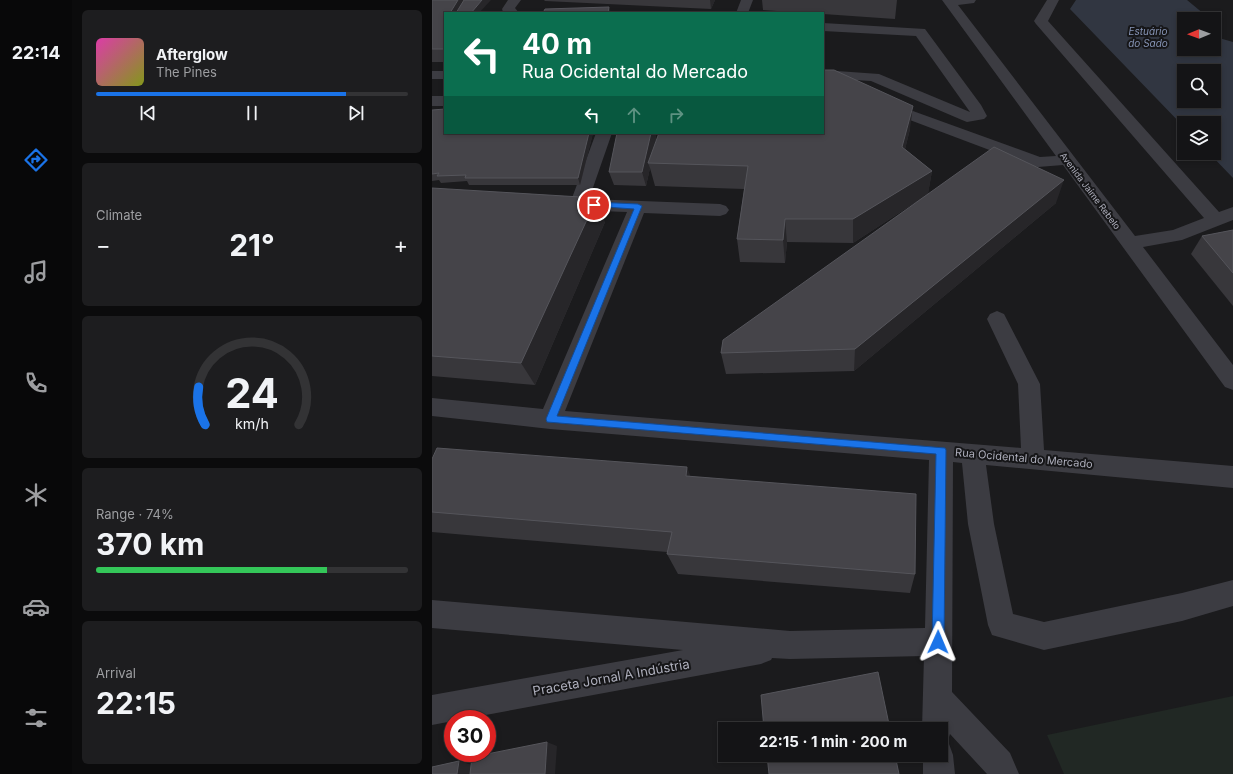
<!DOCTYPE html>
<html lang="en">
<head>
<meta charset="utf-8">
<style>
  body { margin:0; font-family:Inter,sans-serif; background:#1d1d1f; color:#f1f3f6; height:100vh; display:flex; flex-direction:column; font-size:15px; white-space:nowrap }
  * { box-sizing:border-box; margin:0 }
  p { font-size:13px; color:#9d9ea1 }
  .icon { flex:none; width:22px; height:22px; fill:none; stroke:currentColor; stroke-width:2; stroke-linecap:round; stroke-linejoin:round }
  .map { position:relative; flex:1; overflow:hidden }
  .panel { display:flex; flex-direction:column; gap:10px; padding:10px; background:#0b0b0c; width:360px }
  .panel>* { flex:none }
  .hud { position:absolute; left:12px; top:12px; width:380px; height:122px; border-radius:0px; box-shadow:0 2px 6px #0003,0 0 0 1px #333335; background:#0b6e4f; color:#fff; overflow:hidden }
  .needle { width:26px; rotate:269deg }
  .tools { position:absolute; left:745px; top:12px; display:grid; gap:8px }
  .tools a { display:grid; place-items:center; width:44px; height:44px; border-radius:0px; background:#141416; box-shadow:0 2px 6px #0003,0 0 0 1px #333335; font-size:20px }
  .speed { position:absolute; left:12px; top:710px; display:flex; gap:8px; font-size:20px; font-weight:700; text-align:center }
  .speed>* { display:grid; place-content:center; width:52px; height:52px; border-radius:50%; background:#141416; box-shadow:0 2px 6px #0003,0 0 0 1px #333335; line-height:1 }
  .speed .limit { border:6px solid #d22; background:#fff; color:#111 }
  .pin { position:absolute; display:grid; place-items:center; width:34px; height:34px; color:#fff; margin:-17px; border:2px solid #fff; border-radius:50%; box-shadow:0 1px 4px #0007 }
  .me { position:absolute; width:44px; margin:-22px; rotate:1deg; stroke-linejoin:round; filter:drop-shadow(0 0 3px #0008) }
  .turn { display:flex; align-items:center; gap:14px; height:84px; padding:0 12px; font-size:18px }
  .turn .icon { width:52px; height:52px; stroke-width:2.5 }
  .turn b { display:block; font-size:28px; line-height:34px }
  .lanes { display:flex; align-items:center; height:38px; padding:0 12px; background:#0003; justify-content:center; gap:20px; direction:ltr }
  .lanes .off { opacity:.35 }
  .big { font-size:30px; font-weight:700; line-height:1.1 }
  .panel .card { flex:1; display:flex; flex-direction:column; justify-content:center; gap:6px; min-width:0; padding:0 14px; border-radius:6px; background:#1d1d1f }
  .panel .dial { align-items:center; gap:0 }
  .dial svg { height:104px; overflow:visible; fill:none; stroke:#333335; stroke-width:7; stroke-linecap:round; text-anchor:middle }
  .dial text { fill:#f1f3f6; stroke:none }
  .song { display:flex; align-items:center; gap:12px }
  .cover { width:48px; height:48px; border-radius:6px; background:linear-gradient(135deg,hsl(320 70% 55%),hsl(70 70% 35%)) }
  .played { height:4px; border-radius:2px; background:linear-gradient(90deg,#1a73e8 80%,#333335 80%) }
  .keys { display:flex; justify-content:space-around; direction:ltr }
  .heat { display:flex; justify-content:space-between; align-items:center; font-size:22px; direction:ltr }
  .charge { height:6px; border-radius:3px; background:linear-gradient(90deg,#34c759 74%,#333335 0) }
  .trip { position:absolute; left:286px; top:722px; width:230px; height:40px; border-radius:0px; background:#141416; box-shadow:0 2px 6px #0003,0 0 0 1px #333335; font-weight:700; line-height:40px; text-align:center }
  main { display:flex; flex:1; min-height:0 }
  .tabs { display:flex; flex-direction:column; width:72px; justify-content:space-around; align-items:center; background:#080809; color:#9d9ea1 }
  .tabs .icon { width:28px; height:28px }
  .tabs .on { color:#1a73e8 }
  .tabs b { font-size:18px; color:#f1f3f6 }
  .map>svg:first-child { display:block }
  .green { fill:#212824 }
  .water { fill:#313641; fill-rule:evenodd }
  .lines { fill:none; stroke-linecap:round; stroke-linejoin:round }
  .minor { fill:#3c3c42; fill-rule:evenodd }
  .wall { fill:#38373b }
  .shaded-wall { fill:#272629 }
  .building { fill:#454449; stroke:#55555b }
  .route { fill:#1a73e8; stroke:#114b97 }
  .labels { text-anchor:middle; stroke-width:4; stroke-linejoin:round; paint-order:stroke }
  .far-street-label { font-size:9px; fill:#aeafbc; stroke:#161618 }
  .far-water-label { font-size:10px; font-style:italic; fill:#8694b5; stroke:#161618 }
  .street-label { font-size:11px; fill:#aeafbc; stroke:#161618 }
  .near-street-label { font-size:13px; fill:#aeafbc; stroke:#161618 }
</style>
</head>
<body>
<main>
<nav class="tabs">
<b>22:14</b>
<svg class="icon on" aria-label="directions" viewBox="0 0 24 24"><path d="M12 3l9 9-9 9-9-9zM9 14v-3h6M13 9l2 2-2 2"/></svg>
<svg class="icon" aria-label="music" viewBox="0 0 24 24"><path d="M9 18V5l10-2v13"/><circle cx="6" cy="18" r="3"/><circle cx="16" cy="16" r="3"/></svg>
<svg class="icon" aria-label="phone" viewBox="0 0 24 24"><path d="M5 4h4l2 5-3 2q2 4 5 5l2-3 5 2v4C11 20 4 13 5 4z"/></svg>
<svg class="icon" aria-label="climate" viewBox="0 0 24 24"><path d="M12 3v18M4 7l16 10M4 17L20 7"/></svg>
<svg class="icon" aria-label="car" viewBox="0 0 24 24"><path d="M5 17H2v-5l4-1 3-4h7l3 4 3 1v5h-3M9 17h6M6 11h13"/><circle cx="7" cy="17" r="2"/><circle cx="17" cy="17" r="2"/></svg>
<svg class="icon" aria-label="filters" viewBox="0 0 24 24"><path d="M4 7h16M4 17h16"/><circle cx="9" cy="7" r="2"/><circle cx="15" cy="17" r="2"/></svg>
</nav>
<section class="panel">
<div class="card">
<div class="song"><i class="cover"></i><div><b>Afterglow</b><p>The Pines</p></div></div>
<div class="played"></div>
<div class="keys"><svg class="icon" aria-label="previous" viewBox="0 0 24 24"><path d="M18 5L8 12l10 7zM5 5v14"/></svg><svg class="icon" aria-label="pause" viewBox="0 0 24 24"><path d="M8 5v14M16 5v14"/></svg><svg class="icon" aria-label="next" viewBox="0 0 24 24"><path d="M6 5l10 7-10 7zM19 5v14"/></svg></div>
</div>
<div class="card"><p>Climate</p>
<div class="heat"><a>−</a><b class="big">21°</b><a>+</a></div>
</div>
<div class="card dial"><svg viewBox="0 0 100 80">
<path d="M14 69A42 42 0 1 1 86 69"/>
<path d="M14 69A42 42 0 0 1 9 40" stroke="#1a73e8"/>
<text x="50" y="56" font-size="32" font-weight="700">24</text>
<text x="50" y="72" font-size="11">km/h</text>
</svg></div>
<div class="card"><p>Range · 74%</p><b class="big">370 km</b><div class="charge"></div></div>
<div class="card"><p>Arrival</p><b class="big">22:15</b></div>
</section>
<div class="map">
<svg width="801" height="774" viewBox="0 0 801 774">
  <rect width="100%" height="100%" fill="#1b1b1d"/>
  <path class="green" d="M801 696V774H632L615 735Z"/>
  <path class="water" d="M644 0H755L778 19H752V49H782V34L787 38 801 42V178L777 153H782V123H752V127L638 9ZM752 71H782V101H752Z"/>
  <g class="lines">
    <g class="minor">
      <path d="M76 0H89L83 8 87 13 71 12 70 9Z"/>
      <path d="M309 0H321L316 13H304Z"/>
      <path d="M510 0H544L542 3 526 5 703 236 741 230 772 218 604 24 602 21 615 0H627L616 21 787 212 801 207V220L750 240 711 247 801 365V390L793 387 631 165 606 167 600 166 446 108 443 105 446 102H456L608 157 624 156Z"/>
      <path d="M391 23 493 29 549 105 555 116 552 119 535 122 530 120 439 81 391 78V70L447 74 538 112 484 36 391 31Z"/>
      <rect x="0" y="71" width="13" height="8"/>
      <rect x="0" y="96" width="13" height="10"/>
      <path d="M164 133H180L157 199 288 204 294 206 297 210 294 214 288 216 212 213 133 411 589 448 586 384 555 319 558 314 565 311 572 314 608 384 612 450 801 466V488L554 465 562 524 581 614 612 622 750 593 801 580V606L750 621 612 650 560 635 556 625 536 524 530 463 521 462 520 692 578 753 587 774H555L518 734 516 740 511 742 517 744 521 755 523 774H491V755H509V729H490L492 656 358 659 340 658 339 660 329 664 32 719H21V721L0 725V695L251 650 0 628V600L358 631 493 628 497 460 118 429 0 416V398L111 409 195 212 138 210 132 208 129 204 132 200 140 198Z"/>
    </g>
  </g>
  <g class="wall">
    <path d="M0 0 13 13V62H0Z"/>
    <path d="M112 0H283L279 9 113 1Z"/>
    <path d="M330 0H465L463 19 391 14V13H372L331 10Z"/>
    <path d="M0 110 13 133H161L148 185H37L35 181 9 183 7 180 0 181Z"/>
    <path d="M478 129 473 149 500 171 496 193 624 203 422 371 294 374 289 353 487 200 421 243 355 242 353 263 308 262 305 239 312 189 223 186 218 168 214 186 182 185 177 172 185 133H223L224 138 222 147Z"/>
    <path d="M0 188 173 222 103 385 0 376Z"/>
    <path d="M801 230V306L759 254 770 236Z"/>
    <path d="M0 459 259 477 483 574 478 593 246 574 235 554V552L0 532V533Z"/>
  </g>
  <g class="shaded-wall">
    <path d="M26 0H38L31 13H18Z"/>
    <path d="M50 0H59L47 13H39Z"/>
    <path d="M278 0H283L279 9Z"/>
    <path d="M177 7 179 13H176Z"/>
    <path d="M481 106 478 129 468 170 470 147Z"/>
    <path d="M157 133H161L148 185 146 178Z"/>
    <path d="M219 133H223L224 138 219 163H216L218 168 214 186 210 172Z"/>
    <path d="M500 171 496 194 421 243V219Z"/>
    <path d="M632 180 624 203 422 371 423 349Z"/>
    <path d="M165 198 173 222 103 385 89 363Z"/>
    <path d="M353 219 355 242 353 263 351 240Z"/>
    <path d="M255 467 264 491 254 476Z"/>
    <path d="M115 742 125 746 123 774H113Z"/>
    <path d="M27 761 40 765 39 774H25Z"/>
  </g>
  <g class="building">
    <path d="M0 0H26L18 13H13V49H0Z"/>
    <path d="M32 0H50L39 13H24Z"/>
    <path d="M177 7 176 13H111L113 9Z"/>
    <path d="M391 70H402L481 106 470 147 500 171 421 219H353L351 240 305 239 316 166 216 163 227 133H391Z"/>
    <path d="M13 109V133H157L146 178H33L34 175 5 176 7 173 0 174V110Z"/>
    <path d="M185 133H219L210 172H177Z"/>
    <path d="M562 147 632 180 423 349 289 353 291 340Z"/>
    <path d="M0 188 165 198 89 363 0 356Z"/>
    <path d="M801 230V273L770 236Z"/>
    <path d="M5 448 255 467 254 476 484 494 483 574 235 554 240 532 0 512V459Z"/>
    <path d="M446 672 458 729H332L329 695Z"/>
    <path d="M115 742 113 774H38L40 757Z"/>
    <path d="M335 755H463L467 774H337Z"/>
    <path d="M27 761 25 774H0V767Z"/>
  </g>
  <path class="route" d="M162 202 206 204 210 206 125 416 513 448 514 450 512 642 510 646 506 648 502 646 500 642 504 454 115 422 114 419 202 209 160 206 158 205Z"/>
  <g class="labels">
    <g class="far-street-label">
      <text transform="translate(658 191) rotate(53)" y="3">Avenida Jaime Rebelo</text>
    </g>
    <g class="far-water-label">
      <text x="716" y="35">Estuário<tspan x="716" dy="12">do Sado</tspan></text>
    </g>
    <g class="street-label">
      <text transform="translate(592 458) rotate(5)" y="4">Rua Ocidental do Mercado</text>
    </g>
    <g class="near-street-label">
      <text transform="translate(179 677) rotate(-10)" y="5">Praceta Jornal A Indústria</text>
    </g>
  </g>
</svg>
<div class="tools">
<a><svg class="needle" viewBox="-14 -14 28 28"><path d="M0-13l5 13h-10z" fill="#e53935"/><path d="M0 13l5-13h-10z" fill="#9d9ea1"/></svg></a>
<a><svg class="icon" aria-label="search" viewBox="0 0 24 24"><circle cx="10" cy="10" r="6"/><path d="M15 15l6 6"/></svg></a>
<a><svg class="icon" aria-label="layers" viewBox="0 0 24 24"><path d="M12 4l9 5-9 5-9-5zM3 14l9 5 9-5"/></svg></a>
</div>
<div class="speed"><div class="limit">30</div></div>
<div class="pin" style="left:162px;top:205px;background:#d93025"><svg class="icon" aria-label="arrive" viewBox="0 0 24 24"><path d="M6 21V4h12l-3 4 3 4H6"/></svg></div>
<svg class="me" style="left:506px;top:642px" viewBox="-20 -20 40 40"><path d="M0-17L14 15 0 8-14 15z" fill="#1a73e8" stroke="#fff" stroke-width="4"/></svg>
<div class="trip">22:15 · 1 min · 200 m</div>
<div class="hud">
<div class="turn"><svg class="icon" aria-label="left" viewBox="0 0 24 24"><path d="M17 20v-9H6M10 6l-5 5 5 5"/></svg><div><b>40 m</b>Rua Ocidental do Mercado</div></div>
<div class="lanes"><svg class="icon" aria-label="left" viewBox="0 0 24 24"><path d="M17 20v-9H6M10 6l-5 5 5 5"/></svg><svg class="icon off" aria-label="ahead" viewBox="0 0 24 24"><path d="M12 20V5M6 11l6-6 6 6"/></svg><svg class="icon off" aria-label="right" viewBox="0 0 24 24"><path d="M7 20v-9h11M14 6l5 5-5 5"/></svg></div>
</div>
</div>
</main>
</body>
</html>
